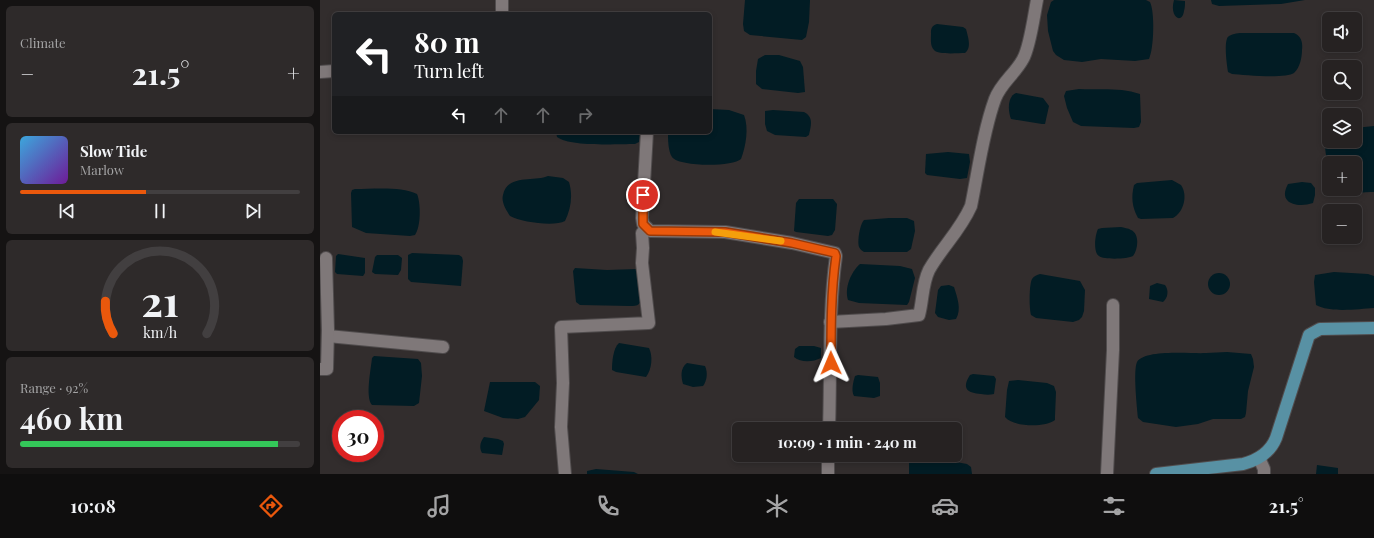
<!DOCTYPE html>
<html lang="en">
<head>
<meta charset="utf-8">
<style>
  body { margin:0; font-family:"Playfair Display",serif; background:#2e2a2a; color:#f1f3f6; height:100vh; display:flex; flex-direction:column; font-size:15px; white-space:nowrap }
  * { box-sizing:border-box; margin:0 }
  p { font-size:13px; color:#a4a4a5 }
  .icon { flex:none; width:22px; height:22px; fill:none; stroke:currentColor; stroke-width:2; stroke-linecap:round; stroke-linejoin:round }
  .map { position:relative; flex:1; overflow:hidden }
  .sheet { display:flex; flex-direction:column; gap:6px; padding:6px; background:#151313; width:320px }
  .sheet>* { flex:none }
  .hud { position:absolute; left:12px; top:12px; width:380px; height:122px; border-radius:6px; box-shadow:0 2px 6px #0003,0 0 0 1px #423f40; background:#202124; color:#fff; overflow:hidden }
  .buttons { position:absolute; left:1002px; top:12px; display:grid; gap:8px }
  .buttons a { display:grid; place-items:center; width:40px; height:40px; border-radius:6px; background:#262222; box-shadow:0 2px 6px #0003,0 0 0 1px #423f40; font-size:20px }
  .speed { position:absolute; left:12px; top:410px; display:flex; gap:8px; font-size:20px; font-weight:700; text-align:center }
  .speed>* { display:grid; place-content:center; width:52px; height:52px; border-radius:50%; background:#262222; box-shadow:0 2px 6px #0003,0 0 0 1px #423f40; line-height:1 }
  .speed .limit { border:6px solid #d22; background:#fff; color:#111 }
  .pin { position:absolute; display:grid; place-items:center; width:34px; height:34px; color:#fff; margin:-17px; border:2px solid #fff; border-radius:50%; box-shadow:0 1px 4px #0007 }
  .me { position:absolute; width:44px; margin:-22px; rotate:359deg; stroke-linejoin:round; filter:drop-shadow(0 0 3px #0008) }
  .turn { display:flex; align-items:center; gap:14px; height:84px; padding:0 16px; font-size:18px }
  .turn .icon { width:52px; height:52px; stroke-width:2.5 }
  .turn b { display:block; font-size:28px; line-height:34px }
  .lanes { display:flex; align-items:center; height:38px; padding:0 16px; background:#0003; justify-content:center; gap:20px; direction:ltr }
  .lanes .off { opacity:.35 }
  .big { font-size:30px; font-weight:700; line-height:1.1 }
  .sheet .card { flex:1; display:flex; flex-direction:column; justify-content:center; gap:6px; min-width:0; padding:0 14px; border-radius:6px; background:#2e2a2a }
  .sheet .dial { align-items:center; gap:0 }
  .dial svg { height:104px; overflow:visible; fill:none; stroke:#423f40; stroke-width:7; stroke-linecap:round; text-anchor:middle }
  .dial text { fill:#f1f3f6; stroke:none }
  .song { display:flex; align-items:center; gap:12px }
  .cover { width:48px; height:48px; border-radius:6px; background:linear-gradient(135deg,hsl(200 70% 55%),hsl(280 70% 35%)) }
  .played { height:4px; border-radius:2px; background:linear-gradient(90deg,#ea580c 45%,#423f40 45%) }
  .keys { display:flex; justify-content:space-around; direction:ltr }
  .heat { display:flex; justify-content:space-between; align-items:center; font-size:22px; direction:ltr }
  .charge { height:6px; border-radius:3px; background:linear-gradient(90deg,#34c759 92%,#423f40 0) }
  .trip { position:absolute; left:412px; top:422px; width:230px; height:40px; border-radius:6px; background:#262222; box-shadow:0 2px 6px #0003,0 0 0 1px #423f40; font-weight:700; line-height:40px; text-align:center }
  .tab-bar { display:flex; height:64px; justify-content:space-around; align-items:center; background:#0f0e0e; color:#a4a4a5 }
  .tab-bar .icon { width:28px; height:28px }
  .tab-bar .current { color:#ea580c }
  .tab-bar b { font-size:18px; color:#f1f3f6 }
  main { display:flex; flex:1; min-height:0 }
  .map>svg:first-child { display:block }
  .water { fill:#021c24 }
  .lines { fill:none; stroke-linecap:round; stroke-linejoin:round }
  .minor-casing { stroke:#504c4d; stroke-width:14 }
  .major-casing { stroke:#504c4d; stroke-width:14 }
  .minor { stroke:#7f7879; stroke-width:12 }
  .major { stroke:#5891a4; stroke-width:12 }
  .route-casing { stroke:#983908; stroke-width:10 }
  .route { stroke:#ea580c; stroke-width:7 }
  .slow { stroke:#f59e0b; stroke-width:7 }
</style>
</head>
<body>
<main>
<section class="sheet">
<div class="card"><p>Climate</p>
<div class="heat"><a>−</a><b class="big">21.5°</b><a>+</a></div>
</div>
<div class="card">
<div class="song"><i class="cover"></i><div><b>Slow Tide</b><p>Marlow</p></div></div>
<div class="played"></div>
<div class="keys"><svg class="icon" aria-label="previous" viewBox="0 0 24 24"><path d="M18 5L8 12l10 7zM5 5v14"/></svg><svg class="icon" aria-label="pause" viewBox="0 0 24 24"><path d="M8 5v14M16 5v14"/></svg><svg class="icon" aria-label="next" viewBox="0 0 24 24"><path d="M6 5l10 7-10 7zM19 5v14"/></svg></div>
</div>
<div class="card dial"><svg viewBox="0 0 100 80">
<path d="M14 69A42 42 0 1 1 86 69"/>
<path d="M14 69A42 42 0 0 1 8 44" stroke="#ea580c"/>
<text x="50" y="56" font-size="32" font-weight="700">21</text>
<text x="50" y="72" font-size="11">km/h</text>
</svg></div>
<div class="card"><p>Range · 92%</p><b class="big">460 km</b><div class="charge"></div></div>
</section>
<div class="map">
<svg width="1054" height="474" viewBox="0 0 1054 474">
  <rect width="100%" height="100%" fill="#322d2d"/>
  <g class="water">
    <path d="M425 0H490L489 22 486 37 482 40 430 35 424 31 423 24Z"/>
    <path d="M734 0H826L830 2C835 12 834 49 829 59L815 61 781 59 762 62 744 60 736 55 733 51 728 31 727 15 731 2Z"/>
    <path d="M854 0 865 1C865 4 865 8 864 11 862 25 849 17 854 0Z"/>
    <path d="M891 0H985L961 4 899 6 892 4Z"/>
    <path d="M617 24 643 27 646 29C648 37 652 48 645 53 638 53 618 55 614 50 610 46 611 39 611 34 611 29 611 26 617 24Z"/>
    <path d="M931 33H974C981 36 983 42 982 50 982 57 980 68 974 73 966 79 923 75 912 74L908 72C907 66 903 39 909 36 915 32 925 33 931 33Z"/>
    <path d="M445 55H459L480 61 483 67 485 92 478 93 442 89 436 84V71L438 59Z"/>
    <path d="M759 89C779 90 801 87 820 94L821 122 819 127 814 128 761 126 753 122 747 108 744 96 746 91Z"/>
    <path d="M696 93 723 98 729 106 725 124H722L691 119C688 111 687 97 696 93Z"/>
    <path d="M390 109 409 110 424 115C429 128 426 146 421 159 413 167 359 167 352 157 348 151 348 139 348 132H390Z"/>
    <path d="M453 110 484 112C494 117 491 126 489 135L486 137 455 135 447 131 445 124V111Z"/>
    <path d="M1054 126V192C1042 191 1023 197 1014 189H1035V163H1009V180L1004 139 1007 133 1009 132V141H1035V128Z"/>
    <path d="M236 132H320L319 142 315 144C297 144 250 147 237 137Z"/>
    <path d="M628 152 649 154 650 162 647 178 640 179 607 175 605 173 606 154Z"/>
    <path d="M228 176 243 178 249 182C253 195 251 209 245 221 234 227 201 222 190 216 186 210 181 202 183 195 187 174 214 182 228 176Z"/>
    <path d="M852 180 861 185C868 195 864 212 853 218L821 219 818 218C812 207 811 197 814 185L817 183Z"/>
    <path d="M982 182 991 183 995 188V195L993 203C978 208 957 204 968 184Z"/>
    <path d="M35 189C53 189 81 186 97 194 101 203 101 227 95 235L90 236 46 233 32 227 31 193 32 190Z"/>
    <path d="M479 199H513L517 204 515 230 512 235 508 236 476 232 474 231 476 203Z"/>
    <path d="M569 218H587L594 221 595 231 591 249 587 252H544C542 251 540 249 539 247 537 241 540 224 544 220Z"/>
    <path d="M801 227C804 228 808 228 811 230 820 234 818 249 813 256 808 259 784 260 779 256 773 252 775 235 778 229L782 228Z"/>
    <path d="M92 253 139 255 142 257 143 261 141 286 91 282 88 279V255Z"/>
    <path d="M18 254 45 258V273L43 276 17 274 15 272 16 256Z"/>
    <path d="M57 255H78L82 258 81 270 78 275 55 274 52 272 55 257Z"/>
    <path d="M540 264 580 266 592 269 595 278 589 302 587 305 539 303 528 300C524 288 531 272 540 264Z"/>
    <path d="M255 268 287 270 317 269C318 276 325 299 319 304 317 306 313 306 310 306L260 305 256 302 253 271Z"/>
    <path d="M1014 272 1048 274 1054 276V308C1038 309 1010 313 996 305L994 282 995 275Z"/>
    <circle cx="899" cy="284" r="11"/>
    <path d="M720 274 760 281 765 290 764 311 762 317 759 320 753 322 716 318 711 315C709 308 709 285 712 279 714 276 717 275 720 274Z"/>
    <path d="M837 283 845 285C849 290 848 298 843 302L829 299 830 286Z"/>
    <path d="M629 285 634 287C637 297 642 309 636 319L629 320 618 317 615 313 618 290 621 286Z"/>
    <path d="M299 343 329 348C333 356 332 369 326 377L296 372 292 370C292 362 293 348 299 343Z"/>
    <path d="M479 346H494L501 348V358C493 362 481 363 474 357L475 349Z"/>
    <path d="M907 352 931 354 933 359 934 367 928 391 926 413 925 417 921 419H893L878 424 856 427 823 422 818 418C817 407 813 371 817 362 825 349 872 354 886 353 893 353 900 352 907 352Z"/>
    <path d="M54 356 98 359 101 363 102 376 99 403 94 406 52 405C45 397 51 369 52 358Z"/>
    <path d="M367 363 385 366C388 372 387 381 383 386L373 387 363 384C361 377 360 368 367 363Z"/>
    <path d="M653 374 674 376 676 379 674 394C670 395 666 395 661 394 648 393 641 389 650 375Z"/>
    <path d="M538 375 558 377 560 383V396L554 398 534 396C531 391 533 382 535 376Z"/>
    <path d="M698 380 727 383 734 386 736 392 735 416V420C725 428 693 427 685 417L687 390 689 381Z"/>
    <path d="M170 382H215L220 386 219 400 205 417 198 419 183 418 164 411Z"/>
    <path d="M164 437 178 439 183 441 184 444 182 455 162 453C159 448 160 442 164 437Z"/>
    <path d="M593 456 608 457 647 464 651 467 652 474H589V460Z"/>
    <path d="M997 465 1018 468V474H996Z"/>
    <path d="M276 469 314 472 318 474H267V471Z"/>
  </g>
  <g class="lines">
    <defs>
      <g id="minor">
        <path d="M182 0V14"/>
        <path d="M0 72 14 71"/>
        <path d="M327 132 322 218 323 224 330 231 405 232 472 243 515 253 516 256C508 314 511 371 509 429"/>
        <path d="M510 322 566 319 599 315C603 301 602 284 609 270 622 247 640 231 651 206 658 172 663 132 675 99 681 83 695 74 703 59 710 47 714 15 717 0"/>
        <path d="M8 336 123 347"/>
        <path d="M0 369H7L8 330 6 258"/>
        <path d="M939 458 944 469V474"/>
        <path d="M245 474 241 427 243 383 241 327 329 323 322 263 323 248 322 233 327 228"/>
        <path d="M508 474V455"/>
        <path d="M787 474 793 350V305"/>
      </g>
      <path id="major" d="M836 474 923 464C938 460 950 453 956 438L989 335 1000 329 1054 328"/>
    </defs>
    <use href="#minor" class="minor-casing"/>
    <use href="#major" class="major-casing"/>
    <use href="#minor" class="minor"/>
    <use href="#major" class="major"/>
  </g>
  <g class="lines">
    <defs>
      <path id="route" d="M323 195V224L330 231 405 232 472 243 515 253 516 256C511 292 511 327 511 363"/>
    </defs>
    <use href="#route" class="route-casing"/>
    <use href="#route" class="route"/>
    <path class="slow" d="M395 232 461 241"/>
  </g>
</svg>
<div class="buttons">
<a><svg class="icon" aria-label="sound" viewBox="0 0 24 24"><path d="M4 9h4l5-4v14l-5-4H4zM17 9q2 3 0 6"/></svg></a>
<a><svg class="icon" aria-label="search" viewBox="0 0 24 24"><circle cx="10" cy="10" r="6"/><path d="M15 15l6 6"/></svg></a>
<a><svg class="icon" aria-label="layers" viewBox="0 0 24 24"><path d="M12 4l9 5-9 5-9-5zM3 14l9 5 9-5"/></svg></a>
<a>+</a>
<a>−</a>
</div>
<div class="speed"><div class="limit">30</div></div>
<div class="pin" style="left:323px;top:195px;background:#d93025"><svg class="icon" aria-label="arrive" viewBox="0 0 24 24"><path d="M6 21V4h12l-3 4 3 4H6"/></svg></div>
<svg class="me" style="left:511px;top:363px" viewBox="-20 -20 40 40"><path d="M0-17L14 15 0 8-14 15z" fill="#ea580c" stroke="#fff" stroke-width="4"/></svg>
<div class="trip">10:09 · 1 min · 240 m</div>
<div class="hud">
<div class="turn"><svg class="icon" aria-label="left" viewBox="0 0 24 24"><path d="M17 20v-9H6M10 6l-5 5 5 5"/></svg><div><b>80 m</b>Turn left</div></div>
<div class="lanes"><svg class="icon" aria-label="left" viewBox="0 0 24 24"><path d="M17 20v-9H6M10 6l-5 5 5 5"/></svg><svg class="icon off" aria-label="ahead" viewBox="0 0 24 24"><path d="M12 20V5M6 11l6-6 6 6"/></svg><svg class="icon off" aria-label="ahead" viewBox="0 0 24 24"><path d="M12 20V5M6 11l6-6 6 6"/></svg><svg class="icon off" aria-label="right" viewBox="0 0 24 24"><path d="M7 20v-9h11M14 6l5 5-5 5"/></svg></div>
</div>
</div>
</main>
<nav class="tab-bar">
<b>10:08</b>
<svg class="icon current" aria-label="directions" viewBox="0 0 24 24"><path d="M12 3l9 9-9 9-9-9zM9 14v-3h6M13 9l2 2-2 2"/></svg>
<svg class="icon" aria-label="music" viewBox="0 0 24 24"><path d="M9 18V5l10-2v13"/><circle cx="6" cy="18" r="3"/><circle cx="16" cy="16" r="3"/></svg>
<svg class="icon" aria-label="phone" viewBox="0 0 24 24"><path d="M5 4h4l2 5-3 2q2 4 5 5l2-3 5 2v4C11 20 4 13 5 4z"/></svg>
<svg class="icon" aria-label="climate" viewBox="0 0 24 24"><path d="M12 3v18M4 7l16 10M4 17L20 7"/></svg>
<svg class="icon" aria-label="car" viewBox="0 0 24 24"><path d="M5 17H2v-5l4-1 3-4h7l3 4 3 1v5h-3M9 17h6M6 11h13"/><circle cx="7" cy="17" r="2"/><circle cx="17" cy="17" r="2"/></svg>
<svg class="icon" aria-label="filters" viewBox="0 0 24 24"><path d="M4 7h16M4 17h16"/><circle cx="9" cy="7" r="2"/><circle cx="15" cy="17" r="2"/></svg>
<b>21.5°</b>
</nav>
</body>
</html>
